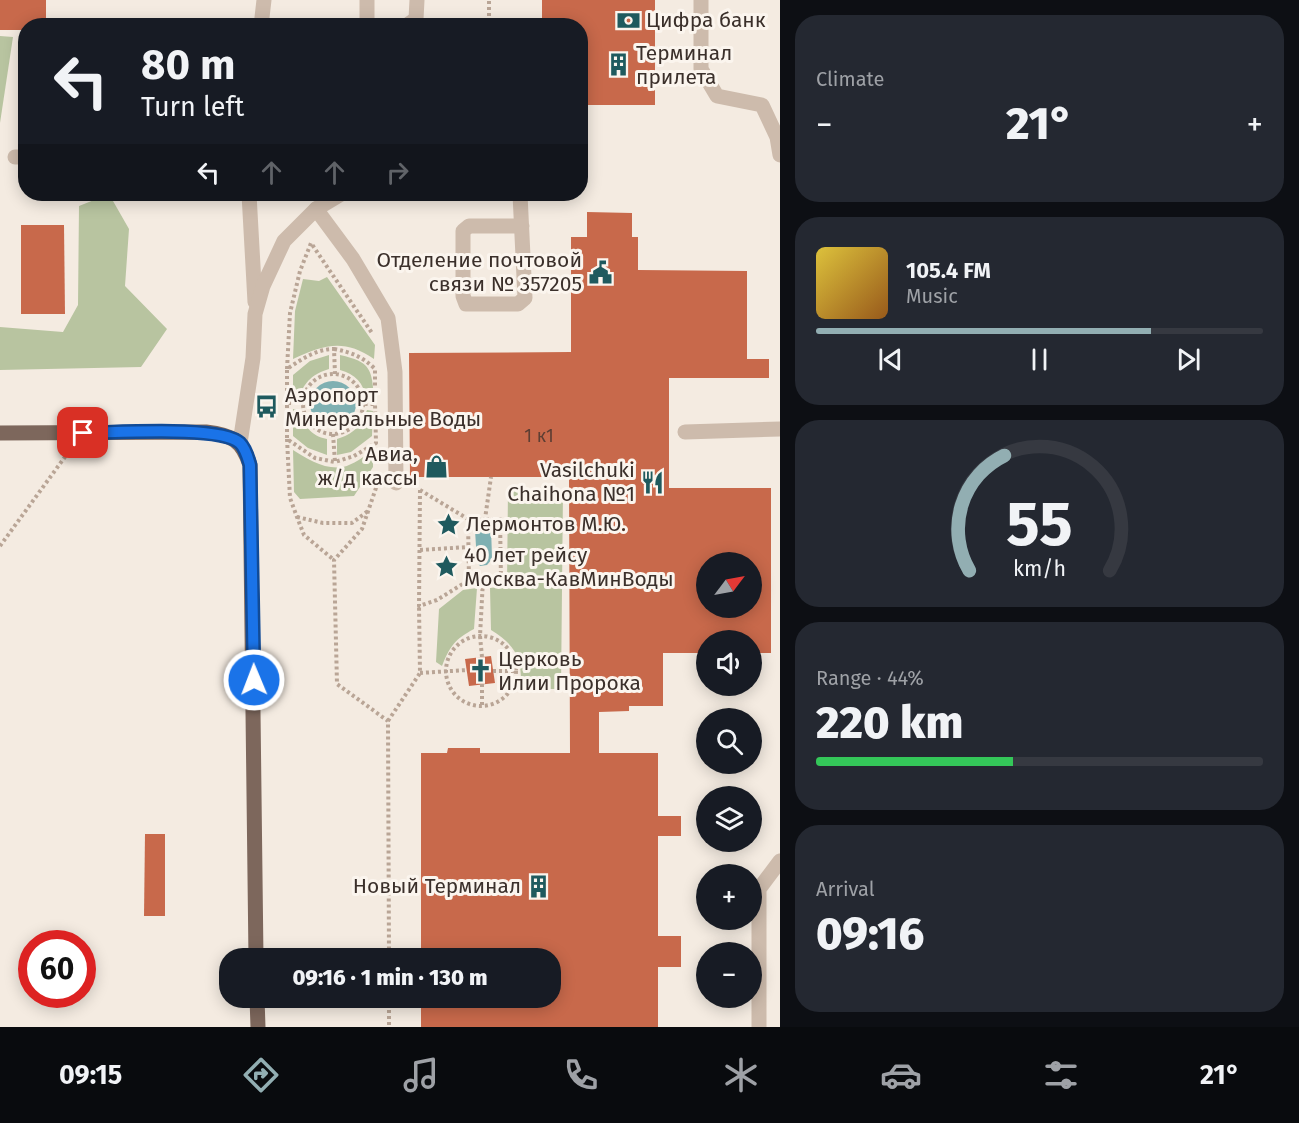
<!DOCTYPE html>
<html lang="en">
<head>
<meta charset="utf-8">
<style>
  body { margin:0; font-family:"Fira Sans",sans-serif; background:#242831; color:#f1f3f6; height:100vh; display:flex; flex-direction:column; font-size:22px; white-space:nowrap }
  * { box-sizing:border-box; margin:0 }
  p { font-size:20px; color:#9ea1a6 }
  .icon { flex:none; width:33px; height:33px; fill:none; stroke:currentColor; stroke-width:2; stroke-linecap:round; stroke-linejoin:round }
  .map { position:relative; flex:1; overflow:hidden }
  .details { display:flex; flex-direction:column; gap:15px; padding:15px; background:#0d0f14; width:519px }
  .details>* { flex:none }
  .hud { position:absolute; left:18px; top:18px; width:570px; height:183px; border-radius:24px; box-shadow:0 3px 15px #0003; background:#171b24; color:#f1f3f6; overflow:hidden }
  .needle { width:39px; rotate:58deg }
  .tools { position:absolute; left:696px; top:552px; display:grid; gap:12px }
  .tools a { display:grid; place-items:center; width:66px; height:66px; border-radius:50%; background:#171b24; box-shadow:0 3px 15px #0003; font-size:30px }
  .speed { position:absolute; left:18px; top:930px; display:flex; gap:12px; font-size:30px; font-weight:700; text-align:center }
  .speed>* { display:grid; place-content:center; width:78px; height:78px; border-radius:50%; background:#171b24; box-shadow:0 3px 15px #0003; line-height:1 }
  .speed .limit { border:9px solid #d22; background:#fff; color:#111 }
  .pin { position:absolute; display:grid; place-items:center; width:51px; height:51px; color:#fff; margin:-26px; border-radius:12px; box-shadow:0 3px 9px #0006 }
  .me { position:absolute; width:66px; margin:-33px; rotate:359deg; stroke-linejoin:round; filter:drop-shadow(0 0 4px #0008) }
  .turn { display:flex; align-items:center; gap:21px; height:126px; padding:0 24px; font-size:27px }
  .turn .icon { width:78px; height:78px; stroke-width:2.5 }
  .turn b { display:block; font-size:42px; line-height:51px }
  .lanes { display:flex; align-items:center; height:57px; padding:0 24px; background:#0003; justify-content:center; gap:30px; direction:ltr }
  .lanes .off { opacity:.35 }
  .big { font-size:45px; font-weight:800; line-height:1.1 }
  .details .card { flex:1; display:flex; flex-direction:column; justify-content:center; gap:9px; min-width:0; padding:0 21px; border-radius:24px; background:#242831 }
  .details .dial { align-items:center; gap:0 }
  .dial svg { height:156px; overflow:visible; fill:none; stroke:#363941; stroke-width:7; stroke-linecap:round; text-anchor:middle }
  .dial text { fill:#f1f3f6; stroke:none }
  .song { display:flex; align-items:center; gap:18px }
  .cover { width:72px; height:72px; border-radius:9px; background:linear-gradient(135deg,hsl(50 70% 55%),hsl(30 70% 35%)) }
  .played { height:6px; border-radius:3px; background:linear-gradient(90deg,#92aeb2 75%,#363941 75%) }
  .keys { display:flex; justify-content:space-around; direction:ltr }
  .heat { display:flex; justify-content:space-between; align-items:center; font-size:33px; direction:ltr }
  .charge { height:9px; border-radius:4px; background:linear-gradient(90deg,#34c759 44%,#363941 0) }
  .trip { position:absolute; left:219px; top:948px; width:342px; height:60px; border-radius:24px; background:#171b24; box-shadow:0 3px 15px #0003; font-weight:800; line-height:60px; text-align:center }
  .tabs { display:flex; height:96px; justify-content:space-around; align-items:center; background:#090b0e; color:#9ea1a6 }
  .tabs .icon { width:42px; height:42px }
  .tabs .active { color:#92aeb2 }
  .tabs b { font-size:27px; color:#f1f3f6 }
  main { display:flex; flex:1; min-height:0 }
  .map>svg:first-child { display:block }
  .green { fill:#b8c4a0 }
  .water { fill:#7fb0b2 }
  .building { fill:#c8694b; fill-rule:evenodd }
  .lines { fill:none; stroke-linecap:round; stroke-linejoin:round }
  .path { stroke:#b9a596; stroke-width:4; stroke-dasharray:3 3; stroke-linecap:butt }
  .minor { stroke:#cdbbac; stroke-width:15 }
  .major { stroke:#7d675c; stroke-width:15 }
  .route-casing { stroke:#114b97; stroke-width:15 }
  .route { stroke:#1a73e8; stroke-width:10 }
  .labels { text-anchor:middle; stroke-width:6; stroke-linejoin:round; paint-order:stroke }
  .number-label { font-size:18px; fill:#5e3e33 }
  .poi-label { font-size:21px; fill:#3b302b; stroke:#fbf5ee; text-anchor:start }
</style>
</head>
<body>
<main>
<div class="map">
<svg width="780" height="1027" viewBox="0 0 780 1027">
  <rect width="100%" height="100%" fill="#f4ebe1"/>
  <g class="green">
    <path d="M0 36 13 37 0 123Z"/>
    <path d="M109 194 129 229 125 286 167 329 141 367 0 370V327L63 332 78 305 79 206Z"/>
    <path d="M327 277 375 345 374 359C344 338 323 345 293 359L295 311 303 279 319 281Z"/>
    <path d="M329 355V369C313 374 305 381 299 397L293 398V375L310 361Z"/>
    <path d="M340 355C371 362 372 369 374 399H366C364 383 355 374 340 370Z"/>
    <path d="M293 409H297C304 424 310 436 327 439V455L308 448 293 436Z"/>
    <path d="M367 410 373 411 372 436 351 452 337 455V439C353 434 361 427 367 410Z"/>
    <path d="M293 450C307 459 325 470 343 467 353 465 364 456 373 451V467L354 496 300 499 294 492Z"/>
    <path d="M508 489 563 490 561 689H521C522 659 517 646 491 630L490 588 507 586Z"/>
    <path d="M477 588 474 629C455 639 450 646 442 666L436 662 439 609 463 590Z"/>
  </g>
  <g class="water">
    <circle cx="333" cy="404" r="23"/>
    <path d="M487 523 491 526 492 559 487 565 480 566 477 562 475 530 479 525Z"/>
  </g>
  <g class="building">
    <path d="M0 0H46V26H26V30H0Z"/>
    <path d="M542 0H655V105H580V26H542Z"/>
    <path d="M587 212 632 213V237H638V270L747 271V359H769V378H669V488H771V653H752V640H706V653H663V706H629V711L599 712V753H658V816H681V836H658V936H681V967H658V1027H421V998H550V958H421V753H447L448 748H480V753H570L569 477H410L409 353 571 352V237H587ZM706 562H752V608H706Z"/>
    <path d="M21 225H64L65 314H21Z"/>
    <path d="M491 656 495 683 469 686 465 659Z"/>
    <path d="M145 834H165V916H144Z"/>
  </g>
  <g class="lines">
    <g class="path">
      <path d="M430 23H489V0"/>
      <path d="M334 349C351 352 363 357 375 369V404"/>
      <path d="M287 369 290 313 300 271 311 243 372 333"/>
      <circle cx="333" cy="404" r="30"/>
      <path d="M287 403V369C302 359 316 349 334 349L335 374"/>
      <path d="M303 403H287V439L315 458 335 462"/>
      <path d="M333 434 335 462 354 456 376 443 375 404H363"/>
      <path d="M287 439 290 498 297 517 304 535 334 560"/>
      <path d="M378 482 362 529 334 560 337 684 388 721 389 958"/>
      <path d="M420 490 419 606 437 600 469 580"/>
      <path d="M420 490 468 519"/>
      <path d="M297 517 323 523H352L368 511"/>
      <path d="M0 546 70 450"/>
      <path d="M420 550 468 547"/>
      <path d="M483 580H501L500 519H485"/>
      <circle cx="481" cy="671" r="35"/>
      <path d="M482 657 480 636 483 580H469L468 519H485L491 477"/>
      <path d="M493 671H515"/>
      <path d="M420 673 467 670"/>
      <path d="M482 684V707"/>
      <path d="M388 721 420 673 419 606"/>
      <path d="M389 998V1027"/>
    </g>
    <g class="minor">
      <path d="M701 0V69L717 96 762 105 777 137 780 155"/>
      <path d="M261 26 264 0"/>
      <path d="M367 26V0"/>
      <path d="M406 26 416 19 417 0"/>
      <path d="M15 157H26"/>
      <path d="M249 194 255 302"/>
      <path d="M520 194 525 298 518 304H466L463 296V231L469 226H522"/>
      <path d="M316 209 353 259 388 318 395 372 396 483"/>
      <path d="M685 432 780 429"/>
      <path d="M240 443 253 358 255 314 263 286 284 241 316 209 341 194"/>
      <path d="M759 1027V889L780 861"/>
    </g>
    <g class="major">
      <path d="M0 433 206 432C232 435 242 440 250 465L256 958"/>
      <path d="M257 998 258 1027"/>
    </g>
  </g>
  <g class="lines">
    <defs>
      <path id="route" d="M83 433C113 433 221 425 240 443 246 449 248 458 250 465L254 680"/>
    </defs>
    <use href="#route" class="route-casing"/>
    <use href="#route" class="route"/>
  </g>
  <defs>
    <symbol id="bank-bare" viewBox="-9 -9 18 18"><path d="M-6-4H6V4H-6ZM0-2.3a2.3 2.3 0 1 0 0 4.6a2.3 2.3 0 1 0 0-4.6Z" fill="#1f5a5e" stroke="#fbf5ee" stroke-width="2.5" paint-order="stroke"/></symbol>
    <symbol id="building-bare" viewBox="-9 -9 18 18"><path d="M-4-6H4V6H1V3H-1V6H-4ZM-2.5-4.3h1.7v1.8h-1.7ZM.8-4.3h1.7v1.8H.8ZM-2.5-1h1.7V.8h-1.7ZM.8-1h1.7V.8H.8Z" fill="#1f5a5e" stroke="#fbf5ee" stroke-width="2.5" paint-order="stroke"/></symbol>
    <symbol id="civic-bare" viewBox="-9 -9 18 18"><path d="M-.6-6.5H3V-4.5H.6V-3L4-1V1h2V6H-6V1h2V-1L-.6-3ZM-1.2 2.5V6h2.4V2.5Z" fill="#1f5a5e" stroke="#fbf5ee" stroke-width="2.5" paint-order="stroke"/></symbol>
    <symbol id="bus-bare" viewBox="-9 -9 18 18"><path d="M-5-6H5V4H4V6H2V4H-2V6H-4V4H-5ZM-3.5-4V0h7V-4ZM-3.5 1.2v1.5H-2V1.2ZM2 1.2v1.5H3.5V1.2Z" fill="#1f5a5e" stroke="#fbf5ee" stroke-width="2.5" paint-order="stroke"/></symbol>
    <symbol id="shop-bare" viewBox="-9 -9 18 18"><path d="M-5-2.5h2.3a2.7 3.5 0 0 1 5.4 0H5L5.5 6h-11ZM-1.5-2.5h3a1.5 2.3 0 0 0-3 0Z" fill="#1f5a5e" stroke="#fbf5ee" stroke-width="2.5" paint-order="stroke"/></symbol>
    <symbol id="restaurant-bare" viewBox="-9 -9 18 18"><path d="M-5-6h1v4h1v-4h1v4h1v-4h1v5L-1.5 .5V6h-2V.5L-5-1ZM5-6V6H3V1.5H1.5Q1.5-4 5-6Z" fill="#1f5a5e" stroke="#fbf5ee" stroke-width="2.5" paint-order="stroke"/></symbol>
    <symbol id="sight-bare" viewBox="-9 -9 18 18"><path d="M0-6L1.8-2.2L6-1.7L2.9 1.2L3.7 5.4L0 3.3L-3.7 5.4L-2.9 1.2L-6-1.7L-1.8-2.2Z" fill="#1f5a5e" stroke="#fbf5ee" stroke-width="2.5" paint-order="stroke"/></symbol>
    <symbol id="church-bare" viewBox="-9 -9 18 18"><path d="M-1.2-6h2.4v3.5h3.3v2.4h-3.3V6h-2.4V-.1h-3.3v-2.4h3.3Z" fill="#1f5a5e" stroke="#fbf5ee" stroke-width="2.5" paint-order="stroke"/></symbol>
  </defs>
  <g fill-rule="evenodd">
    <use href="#bank-bare" x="612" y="4" width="33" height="33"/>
    <use href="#building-bare" x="602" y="48" width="33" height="33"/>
    <use href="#civic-bare" x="584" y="256" width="33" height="33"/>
    <use href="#bus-bare" x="250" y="390" width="33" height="33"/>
    <use href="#shop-bare" x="420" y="450" width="33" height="33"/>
    <use href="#restaurant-bare" x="636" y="466" width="33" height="33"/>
    <use href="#sight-bare" x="432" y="508" width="33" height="33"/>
    <use href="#sight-bare" x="430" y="550" width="33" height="33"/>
    <use href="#church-bare" x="464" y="654" width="33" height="33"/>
    <use href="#building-bare" x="522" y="870" width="33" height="33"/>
  </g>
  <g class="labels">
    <g class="number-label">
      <text x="539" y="442">1 к1</text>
    </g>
    <g class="poi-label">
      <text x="646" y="27">Цифра банк</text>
      <text x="636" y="60">Терминал<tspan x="636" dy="24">прилета</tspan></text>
      <text x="582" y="267" text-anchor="end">Отделение почтовой<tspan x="582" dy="24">связи № 357205</tspan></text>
      <text x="285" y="402">Аэропорт<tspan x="285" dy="24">Минеральные Воды</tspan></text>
      <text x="418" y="461" text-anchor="end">Авиа,<tspan x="418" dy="24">ж/д кассы</tspan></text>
      <text x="635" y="477" text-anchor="end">Vasilchuki<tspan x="635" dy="24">Chaihona №1</tspan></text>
      <text x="466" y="531">Лермонтов М.Ю.</text>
      <text x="464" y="562">40 лет рейсу<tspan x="464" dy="24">Москва-КавМинВоды</tspan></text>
      <text x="498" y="666">Церковь<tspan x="498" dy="24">Илии Пророка</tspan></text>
      <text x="521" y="893" text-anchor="end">Новый Терминал</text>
    </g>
  </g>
</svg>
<div class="tools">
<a><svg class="needle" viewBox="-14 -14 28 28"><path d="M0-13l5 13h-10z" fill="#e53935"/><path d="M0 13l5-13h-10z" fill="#9ea1a6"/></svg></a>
<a><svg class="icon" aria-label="sound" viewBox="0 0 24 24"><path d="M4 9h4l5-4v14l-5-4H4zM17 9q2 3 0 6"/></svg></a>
<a><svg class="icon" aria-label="search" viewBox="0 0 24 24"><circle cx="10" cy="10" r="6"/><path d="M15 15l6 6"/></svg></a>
<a><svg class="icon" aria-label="layers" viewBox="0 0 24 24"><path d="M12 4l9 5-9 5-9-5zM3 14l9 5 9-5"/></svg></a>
<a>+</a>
<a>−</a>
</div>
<div class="speed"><div class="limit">60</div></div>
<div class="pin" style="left:83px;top:433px;background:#d93025"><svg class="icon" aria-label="arrive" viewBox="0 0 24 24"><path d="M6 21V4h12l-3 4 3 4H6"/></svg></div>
<svg class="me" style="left:254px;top:680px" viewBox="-20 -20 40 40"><circle r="17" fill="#1a73e8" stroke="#fff" stroke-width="3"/><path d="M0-11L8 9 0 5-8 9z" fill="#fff"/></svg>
<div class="trip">09:16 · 1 min · 130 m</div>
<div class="hud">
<div class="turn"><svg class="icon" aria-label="left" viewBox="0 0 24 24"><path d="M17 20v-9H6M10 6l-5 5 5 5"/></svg><div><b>80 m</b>Turn left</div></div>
<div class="lanes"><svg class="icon" aria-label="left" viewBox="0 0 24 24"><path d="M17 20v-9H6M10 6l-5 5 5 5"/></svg><svg class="icon off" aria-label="ahead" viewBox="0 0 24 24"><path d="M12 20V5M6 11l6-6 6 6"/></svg><svg class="icon off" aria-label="ahead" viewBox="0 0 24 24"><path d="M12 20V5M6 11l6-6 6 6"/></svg><svg class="icon off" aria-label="right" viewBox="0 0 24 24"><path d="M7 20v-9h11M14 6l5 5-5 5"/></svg></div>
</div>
</div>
<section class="details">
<div class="card"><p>Climate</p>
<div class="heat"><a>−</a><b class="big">21°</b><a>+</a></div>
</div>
<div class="card">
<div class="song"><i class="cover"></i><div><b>105.4 FM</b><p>Music</p></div></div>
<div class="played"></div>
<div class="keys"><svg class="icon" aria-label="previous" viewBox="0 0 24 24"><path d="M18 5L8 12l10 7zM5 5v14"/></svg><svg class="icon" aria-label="pause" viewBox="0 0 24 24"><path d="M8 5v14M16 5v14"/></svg><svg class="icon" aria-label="next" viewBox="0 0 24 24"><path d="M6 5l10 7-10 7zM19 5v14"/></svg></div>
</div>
<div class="card dial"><svg viewBox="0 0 100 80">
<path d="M14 69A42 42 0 1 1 86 69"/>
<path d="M14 69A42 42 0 0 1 32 10" stroke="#92aeb2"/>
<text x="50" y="56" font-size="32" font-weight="700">55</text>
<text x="50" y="72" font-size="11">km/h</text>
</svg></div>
<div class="card"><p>Range · 44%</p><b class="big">220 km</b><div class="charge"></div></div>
<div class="card"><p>Arrival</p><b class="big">09:16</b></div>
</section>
</main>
<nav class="tabs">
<b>09:15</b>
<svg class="icon active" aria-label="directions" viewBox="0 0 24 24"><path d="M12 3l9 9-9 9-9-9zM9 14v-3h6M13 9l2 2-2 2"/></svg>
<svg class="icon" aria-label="music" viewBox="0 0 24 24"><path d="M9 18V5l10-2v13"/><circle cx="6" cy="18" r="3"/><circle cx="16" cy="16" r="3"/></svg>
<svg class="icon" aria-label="phone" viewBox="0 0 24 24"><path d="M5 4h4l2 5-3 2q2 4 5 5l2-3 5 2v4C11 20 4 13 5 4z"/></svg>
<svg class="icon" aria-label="climate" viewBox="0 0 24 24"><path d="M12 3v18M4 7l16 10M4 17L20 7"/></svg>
<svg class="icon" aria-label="car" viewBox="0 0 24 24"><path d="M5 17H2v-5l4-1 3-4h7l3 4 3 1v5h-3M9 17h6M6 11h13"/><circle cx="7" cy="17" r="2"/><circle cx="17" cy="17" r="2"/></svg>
<svg class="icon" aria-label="filters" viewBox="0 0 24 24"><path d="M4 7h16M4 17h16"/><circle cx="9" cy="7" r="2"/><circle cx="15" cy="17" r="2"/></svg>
<b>21°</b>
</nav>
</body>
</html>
